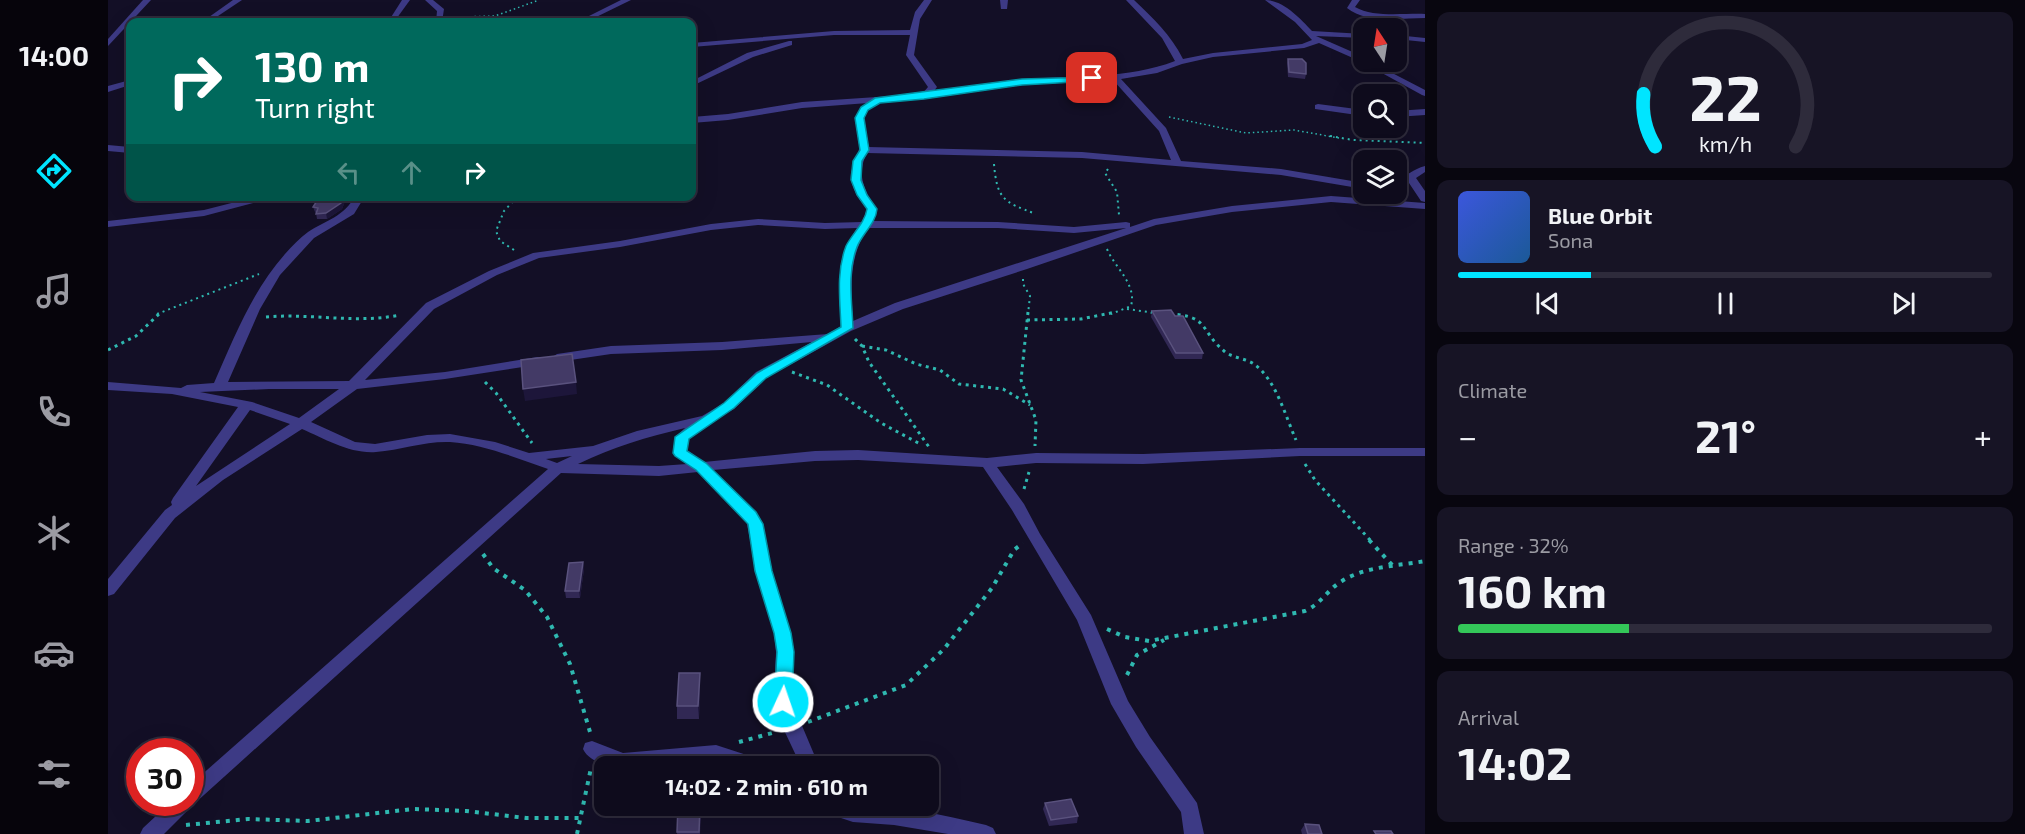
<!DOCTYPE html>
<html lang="en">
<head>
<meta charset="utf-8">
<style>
  body { margin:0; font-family:"Exo 2",sans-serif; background:#171425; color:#f1f3f6; height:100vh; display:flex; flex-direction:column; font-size:22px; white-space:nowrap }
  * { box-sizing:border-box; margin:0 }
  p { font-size:20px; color:#9b9ba3 }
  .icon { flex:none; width:33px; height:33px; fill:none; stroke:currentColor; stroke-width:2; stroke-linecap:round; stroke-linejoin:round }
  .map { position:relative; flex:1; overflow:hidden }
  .panel { display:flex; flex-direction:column; gap:12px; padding:12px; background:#08060f; width:600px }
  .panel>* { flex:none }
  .banner { position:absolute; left:18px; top:18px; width:570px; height:183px; border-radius:12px; box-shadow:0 6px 24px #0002,0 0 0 2px #2e2b3b; background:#00695c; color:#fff; overflow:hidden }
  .needle { width:39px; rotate:348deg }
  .tools { position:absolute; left:1245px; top:18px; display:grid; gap:12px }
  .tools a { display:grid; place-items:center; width:54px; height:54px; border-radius:12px; background:#0e0b1c; box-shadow:0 6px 24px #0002,0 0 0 2px #2e2b3b; font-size:30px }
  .speed { position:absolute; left:18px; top:738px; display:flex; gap:12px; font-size:30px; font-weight:700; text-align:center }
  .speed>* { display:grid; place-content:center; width:78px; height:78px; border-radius:50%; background:#0e0b1c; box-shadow:0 6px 24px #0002,0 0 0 2px #2e2b3b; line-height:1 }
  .speed .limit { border:9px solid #d22; background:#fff; color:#111 }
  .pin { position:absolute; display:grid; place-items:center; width:51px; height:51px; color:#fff; margin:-26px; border-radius:12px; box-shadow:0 3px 9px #0006 }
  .me { position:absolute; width:66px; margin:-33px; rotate:3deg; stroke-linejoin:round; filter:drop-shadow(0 0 4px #0008) }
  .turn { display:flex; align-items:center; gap:21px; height:126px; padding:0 30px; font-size:27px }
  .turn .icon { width:78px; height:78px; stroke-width:2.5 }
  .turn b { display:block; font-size:42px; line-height:51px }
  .lanes { display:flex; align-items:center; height:57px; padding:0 30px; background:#0003; justify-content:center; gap:30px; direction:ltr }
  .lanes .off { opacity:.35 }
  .big { font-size:45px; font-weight:700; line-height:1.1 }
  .panel .widget { flex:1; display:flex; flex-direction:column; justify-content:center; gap:9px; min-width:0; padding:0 21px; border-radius:12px; background:#171425 }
  .panel .dial { align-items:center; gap:0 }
  .dial svg { height:156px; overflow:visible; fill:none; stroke:#2e2b3b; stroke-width:7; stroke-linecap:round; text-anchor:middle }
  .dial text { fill:#f1f3f6; stroke:none }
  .song { display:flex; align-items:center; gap:18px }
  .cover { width:72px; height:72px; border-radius:9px; background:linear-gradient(135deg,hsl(230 70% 55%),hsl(210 70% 35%)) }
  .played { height:6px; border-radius:3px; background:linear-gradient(90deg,#00e5ff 25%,#2e2b3b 25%) }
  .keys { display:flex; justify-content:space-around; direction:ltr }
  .heat { display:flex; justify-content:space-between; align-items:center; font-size:33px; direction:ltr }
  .charge { height:9px; border-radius:4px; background:linear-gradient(90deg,#34c759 32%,#2e2b3b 0) }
  .trip { position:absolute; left:486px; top:756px; width:345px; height:60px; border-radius:12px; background:#0e0b1c; box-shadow:0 6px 24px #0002,0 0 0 2px #2e2b3b; font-weight:700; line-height:60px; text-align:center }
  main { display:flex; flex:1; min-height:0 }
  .tabs { display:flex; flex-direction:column; width:108px; justify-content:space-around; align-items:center; background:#06040b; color:#9b9ba3 }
  .tabs .icon { width:42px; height:42px }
  .tabs .active { color:#00e5ff }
  .tabs b { font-size:27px; color:#f1f3f6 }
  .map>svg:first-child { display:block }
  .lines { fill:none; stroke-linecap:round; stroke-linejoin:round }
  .path-far3 { stroke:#2fb8b0; stroke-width:1.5; stroke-dasharray:1.5 3; stroke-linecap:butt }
  .path-far2 { stroke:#2fb8b0; stroke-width:2; stroke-dasharray:2 4; stroke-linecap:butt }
  .path-far1 { stroke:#2fb8b0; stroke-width:3; stroke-dasharray:3 4.5; stroke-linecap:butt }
  .path { stroke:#2fb8b0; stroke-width:4; stroke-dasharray:4 6; stroke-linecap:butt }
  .street { fill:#3d3a85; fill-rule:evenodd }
  .wall { fill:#312854 }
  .shaded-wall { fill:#1d163a }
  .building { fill:#433a66; stroke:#5a527e; stroke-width:1.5 }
  .route { fill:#00e5ff; stroke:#0095a6; stroke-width:1.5 }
</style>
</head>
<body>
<main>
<nav class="tabs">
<b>14:00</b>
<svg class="icon active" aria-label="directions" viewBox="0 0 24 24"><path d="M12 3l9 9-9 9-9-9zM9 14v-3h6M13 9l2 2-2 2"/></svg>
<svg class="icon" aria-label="music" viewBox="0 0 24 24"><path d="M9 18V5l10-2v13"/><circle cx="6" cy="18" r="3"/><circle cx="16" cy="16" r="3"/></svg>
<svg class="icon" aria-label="phone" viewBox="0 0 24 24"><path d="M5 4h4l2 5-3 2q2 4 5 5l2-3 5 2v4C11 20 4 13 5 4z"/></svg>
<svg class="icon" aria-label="climate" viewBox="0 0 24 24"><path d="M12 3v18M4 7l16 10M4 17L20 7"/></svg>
<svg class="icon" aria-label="car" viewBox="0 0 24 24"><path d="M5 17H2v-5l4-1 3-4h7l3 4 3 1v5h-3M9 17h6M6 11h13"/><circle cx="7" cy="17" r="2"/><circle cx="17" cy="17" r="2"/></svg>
<svg class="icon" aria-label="filters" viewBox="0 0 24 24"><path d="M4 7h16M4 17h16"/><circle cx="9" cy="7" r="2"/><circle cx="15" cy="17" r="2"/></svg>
</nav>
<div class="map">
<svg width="1317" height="834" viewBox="0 0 1317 834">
  <rect width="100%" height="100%" fill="#130f26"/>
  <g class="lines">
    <g class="path-far3">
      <path d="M353 17 387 16 431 0"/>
      <path d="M361 19 371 22"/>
      <path d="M216 22 274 17"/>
      <path d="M1061 117 1138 133 1186 130 1231 138"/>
    </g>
    <g class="path-far2">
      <path d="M1222 136 1245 140 1317 143"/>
      <path d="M886 164C889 200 896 202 928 214"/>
      <path d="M1000 169 997 173 1009 192 1011 215"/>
      <path d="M999 249C1007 268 1029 284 1023 306L1003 314"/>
      <path d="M406 250 392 241 388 231 396 211 410 196"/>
      <path d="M915 279V284L922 296 920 314"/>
      <path d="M1019 309 1047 313"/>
      <path d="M49 314 151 274"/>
    </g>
    <g class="path-far1">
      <path d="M920 312 913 380 928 420 927 446"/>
      <path d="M1043 312 1047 313"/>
      <path d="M1062 314C1102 316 1091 330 1116 351 1124 358 1137 358 1146 364 1168 380 1177 415 1188 440"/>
      <path d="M158 317C203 313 247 324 292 315"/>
      <path d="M919 320 973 319 1008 312"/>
      <path d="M747 339 754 346 761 362 821 447"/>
      <path d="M754 346 778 350 808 364 832 370 851 384 895 389 922 405"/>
      <path d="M0 350 28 336 53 312"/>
      <path d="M684 372 719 385 773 423 814 445"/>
      <path d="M377 382 388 393 424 443"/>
      <path d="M1197 464 1207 480 1263 541"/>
      <path d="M916 489 921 472"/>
    </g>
    <g class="path">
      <path d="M1261 540 1286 567"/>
      <path d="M375 554 385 568 417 590 439 617 462 664 482 732"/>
      <path d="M999 629 1017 637 1041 641 1197 611C1213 604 1220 589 1234 581 1258 566 1290 566 1317 561"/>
      <path d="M1019 675 1029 655 1056 640"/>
      <path d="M700 722 798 685 836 649 884 588 906 550 915 543"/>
      <path d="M631 742 668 732"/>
      <path d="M78 825 140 819 200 821 305 809 358 811 418 818H473"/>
      <path d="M469 834 483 768"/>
    </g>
    <g class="street">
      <path d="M35 0H43L0 46V39Z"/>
      <path d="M125 0H134L101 22H94Z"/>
      <path d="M294 0H302L286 22H280Z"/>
      <path d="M317 0H325L336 9 334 22H328L329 11Z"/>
      <path d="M513 0H523L478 22H469Z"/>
      <path d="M816 0H824L812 19 806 55 829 87 825 92C855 88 886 82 916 79 967 76 1020 79 1067 61L1054 38 1018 0H1026C1045 18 1063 35 1075 59L1105 53 1194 44 1204 40 1187 22 1157 0C1175 0 1192 18 1204 31L1256 34V38L1208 36 1256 57V62H1263L1317 90V96L1314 95 1254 62 1211 43 1196 48 1105 57 1074 64 1049 73 1013 79 1058 128 1073 161 1173 169 1256 183V189L1173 175 974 158 759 153C748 174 756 191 769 209L765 221 890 222 966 227 1018 222 1022 223V227L1046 219 1124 206 1223 196 1317 203V209L1223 202 1124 212 1048 225 919 269 795 309 743 331 658 378 626 409 603 422 594 424V429L581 439 579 450 596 462 707 451 750 450 879 458 928 453 1035 454 1192 448H1317V456H1192L1035 464 928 463 889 467 916 504 932 534 983 615 1020 701 1042 737 1089 803 1096 834H1076L1073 812 1028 747 1003 704 969 620 904 510 875 467 750 460 707 461 605 470 648 512 655 524 664 571 682 633 686 652 684 702 711 766H693L675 728 666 702 668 652 666 633 648 571 639 524 637 519 590 472 551 476 453 473 86 804 56 834H32L35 828 63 802H82V785L440 469C408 458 375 444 342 442 317 441 293 450 268 452 242 454 217 439 194 429L115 480 67 518 6 594 0 596V579L57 510 64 505 63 502 65 498 130 407 64 394 0 390V382L73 388 79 385 106 383C126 338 144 291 177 254 184 246 192 238 200 232 217 221 237 216 247 196H257L246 214 206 238 172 275 152 309 120 382 241 381 318 303 381 271 425 253 512 241 603 224 650 219 717 223 754 222 759 209C753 201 745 191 743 180 741 168 750 159 751 149 754 130 738 117 760 103L694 108 620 120 584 123V117L620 114 694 102 814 94 820 87 798 55 802 35H726L584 47V43L726 31 802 30 807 12ZM1005 80 1051 131 1063 160 974 152 760 147 756 118 760 110 773 102 816 99 914 85ZM650 225 717 229 749 228C728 258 731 292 733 326L720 334 614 342 503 346 449 354 443 358 449 362 503 354 614 350 704 342 648 372 616 403 594 416 529 431 485 446 421 453 387 442 342 434 319 435 267 444 247 442 203 422 249 389 337 379 434 364 436 361 434 358 430 357 337 372 257 380 326 309 389 275 431 258 512 247 603 230ZM760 228H890L966 233 1018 228 787 303 745 321C743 288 740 257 760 228ZM161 389H231L191 418 144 402 92 392ZM142 410 182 424 88 486ZM577 428 567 437 565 452 579 464 551 466 470 464C505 447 539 437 577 428ZM464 456 449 463 438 459Z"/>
      <path d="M892 0H900L899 9H893Z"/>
      <path d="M1244 0H1252L1247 7C1266 18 1296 13 1317 14V18C1294 18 1258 24 1239 8Z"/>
      <path d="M1288 35 1317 38V42L1288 39Z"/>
      <path d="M681 41H684V45L645 57 584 86V81L639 53Z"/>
      <path d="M22 80V85L0 92V86Z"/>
      <path d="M1210 104 1256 110V116L1207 109V105Z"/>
      <path d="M1317 109V115L1288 117V111Z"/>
      <path d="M0 145 22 147V153L0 151Z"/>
      <path d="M1317 166V172L1308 178 1317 191V202L1313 201 1301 183 1288 188V181C1299 176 1305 169 1317 166Z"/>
      <path d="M151 196H171L96 216 0 227V221L96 210Z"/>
      <path d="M484 741 515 753 608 745 654 760 656 766C647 767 634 768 624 766 618 765 613 761 607 761 577 760 491 782 475 749L477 743Z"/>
      <path d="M712 806C767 800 825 812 878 825L885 828 888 834H840L786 825 745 822 715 812Z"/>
    </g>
  </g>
  <g class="wall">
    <path d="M1180 59 1198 74 1197 79 1180 77 1179 63Z"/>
    <path d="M212 196H239L234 209 219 219H209L208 213 207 212 205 207Z"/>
    <path d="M1044 311 1095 353 1094 359H1067L1043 317Z"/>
    <path d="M475 562 476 569 472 598H458L457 591Z"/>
    <path d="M592 685 591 719H569V706Z"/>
    <path d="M937 803 970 816 969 823 941 826 935 809Z"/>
    <path d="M570 806H593L592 834H569Z"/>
    <path d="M1197 824 1214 834H1194L1193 830Z"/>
  </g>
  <g class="shaded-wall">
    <path d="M235 196H239L234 209 219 219 218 213Z"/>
    <path d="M468 382 469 394 417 401 415 389Z"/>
    <path d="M475 562 476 569 472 598 471 591Z"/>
    <path d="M592 673V685L591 719 590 706Z"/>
    <path d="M592 806 593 809 591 834Z"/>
  </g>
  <g class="building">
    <path d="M1180 59H1194L1198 63V74L1181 72Z"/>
    <path d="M212 196H235L233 203 218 213 208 214 210 208 205 207Z"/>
    <path d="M1063 310 1067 316H1075L1095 353H1068L1044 311Z"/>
    <path d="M464 354 468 382 415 389 413 360Z"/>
    <path d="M475 562 471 591H457L461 563Z"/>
    <path d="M571 673H592L590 706H569Z"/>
    <path d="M585 759 586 766H516L518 760 556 765Z"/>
    <path d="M963 799 970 816 943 820 937 803Z"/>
    <path d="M570 806H592L591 832H569Z"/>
    <path d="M1197 824 1211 825 1214 834H1200Z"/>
    <path d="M1266 831H1283L1285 834H1268Z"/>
  </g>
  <path class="route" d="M987 77V80L984 81 914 85 816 99 772 103 760 110 756 118 761 150 754 161 753 180 759 195 769 209C768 223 754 234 749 247 739 273 744 301 745 328L658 378 626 408 581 439 579 451 598 463 648 512 655 524 664 571 683 633 686 652 684 702 681 707 675 709 668 707 666 702 669 652 666 633 647 571 640 524 588 470 567 456 565 453 567 437 616 403 649 373 733 327C732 300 728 272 738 246 744 234 757 223 759 209L749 195 743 180 745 161 752 150 747 118 753 107 767 98 914 79Z"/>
</svg>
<div class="tools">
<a><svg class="needle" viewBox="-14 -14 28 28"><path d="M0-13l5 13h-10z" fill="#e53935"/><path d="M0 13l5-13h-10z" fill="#9b9ba3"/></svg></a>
<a><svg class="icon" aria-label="search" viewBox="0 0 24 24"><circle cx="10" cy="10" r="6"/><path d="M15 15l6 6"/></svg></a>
<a><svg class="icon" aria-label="layers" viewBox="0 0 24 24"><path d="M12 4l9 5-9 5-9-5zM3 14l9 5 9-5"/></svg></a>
</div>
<div class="speed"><div class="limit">30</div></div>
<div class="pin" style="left:984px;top:78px;background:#d93025"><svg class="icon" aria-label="arrive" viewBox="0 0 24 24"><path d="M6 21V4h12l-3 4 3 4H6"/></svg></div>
<svg class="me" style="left:675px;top:702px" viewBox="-20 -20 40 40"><circle r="17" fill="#00e5ff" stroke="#fff" stroke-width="3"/><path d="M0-11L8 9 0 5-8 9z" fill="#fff"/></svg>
<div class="trip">14:02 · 2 min · 610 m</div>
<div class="banner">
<div class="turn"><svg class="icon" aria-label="right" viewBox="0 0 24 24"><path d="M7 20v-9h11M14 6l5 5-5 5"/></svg><div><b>130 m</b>Turn right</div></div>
<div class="lanes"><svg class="icon off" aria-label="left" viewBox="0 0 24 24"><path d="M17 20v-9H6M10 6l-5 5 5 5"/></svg><svg class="icon off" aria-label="ahead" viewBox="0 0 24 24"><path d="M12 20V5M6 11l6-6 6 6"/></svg><svg class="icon" aria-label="right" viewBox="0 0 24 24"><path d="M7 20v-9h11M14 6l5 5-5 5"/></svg></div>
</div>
</div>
<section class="panel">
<div class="widget dial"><svg viewBox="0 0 100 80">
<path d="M14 69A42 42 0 1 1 86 69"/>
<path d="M14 69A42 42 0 0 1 8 42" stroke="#00e5ff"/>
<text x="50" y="56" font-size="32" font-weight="700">22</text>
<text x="50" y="72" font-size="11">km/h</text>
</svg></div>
<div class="widget">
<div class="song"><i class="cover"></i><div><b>Blue Orbit</b><p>Sona</p></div></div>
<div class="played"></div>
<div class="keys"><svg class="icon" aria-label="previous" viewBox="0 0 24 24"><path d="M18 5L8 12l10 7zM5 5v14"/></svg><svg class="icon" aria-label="pause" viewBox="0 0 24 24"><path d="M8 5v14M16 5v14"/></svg><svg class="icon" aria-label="next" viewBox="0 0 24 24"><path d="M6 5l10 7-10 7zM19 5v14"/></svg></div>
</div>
<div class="widget"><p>Climate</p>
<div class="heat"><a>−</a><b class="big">21°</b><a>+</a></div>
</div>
<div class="widget"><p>Range · 32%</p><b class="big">160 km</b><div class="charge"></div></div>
<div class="widget"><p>Arrival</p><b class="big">14:02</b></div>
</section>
</main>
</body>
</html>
